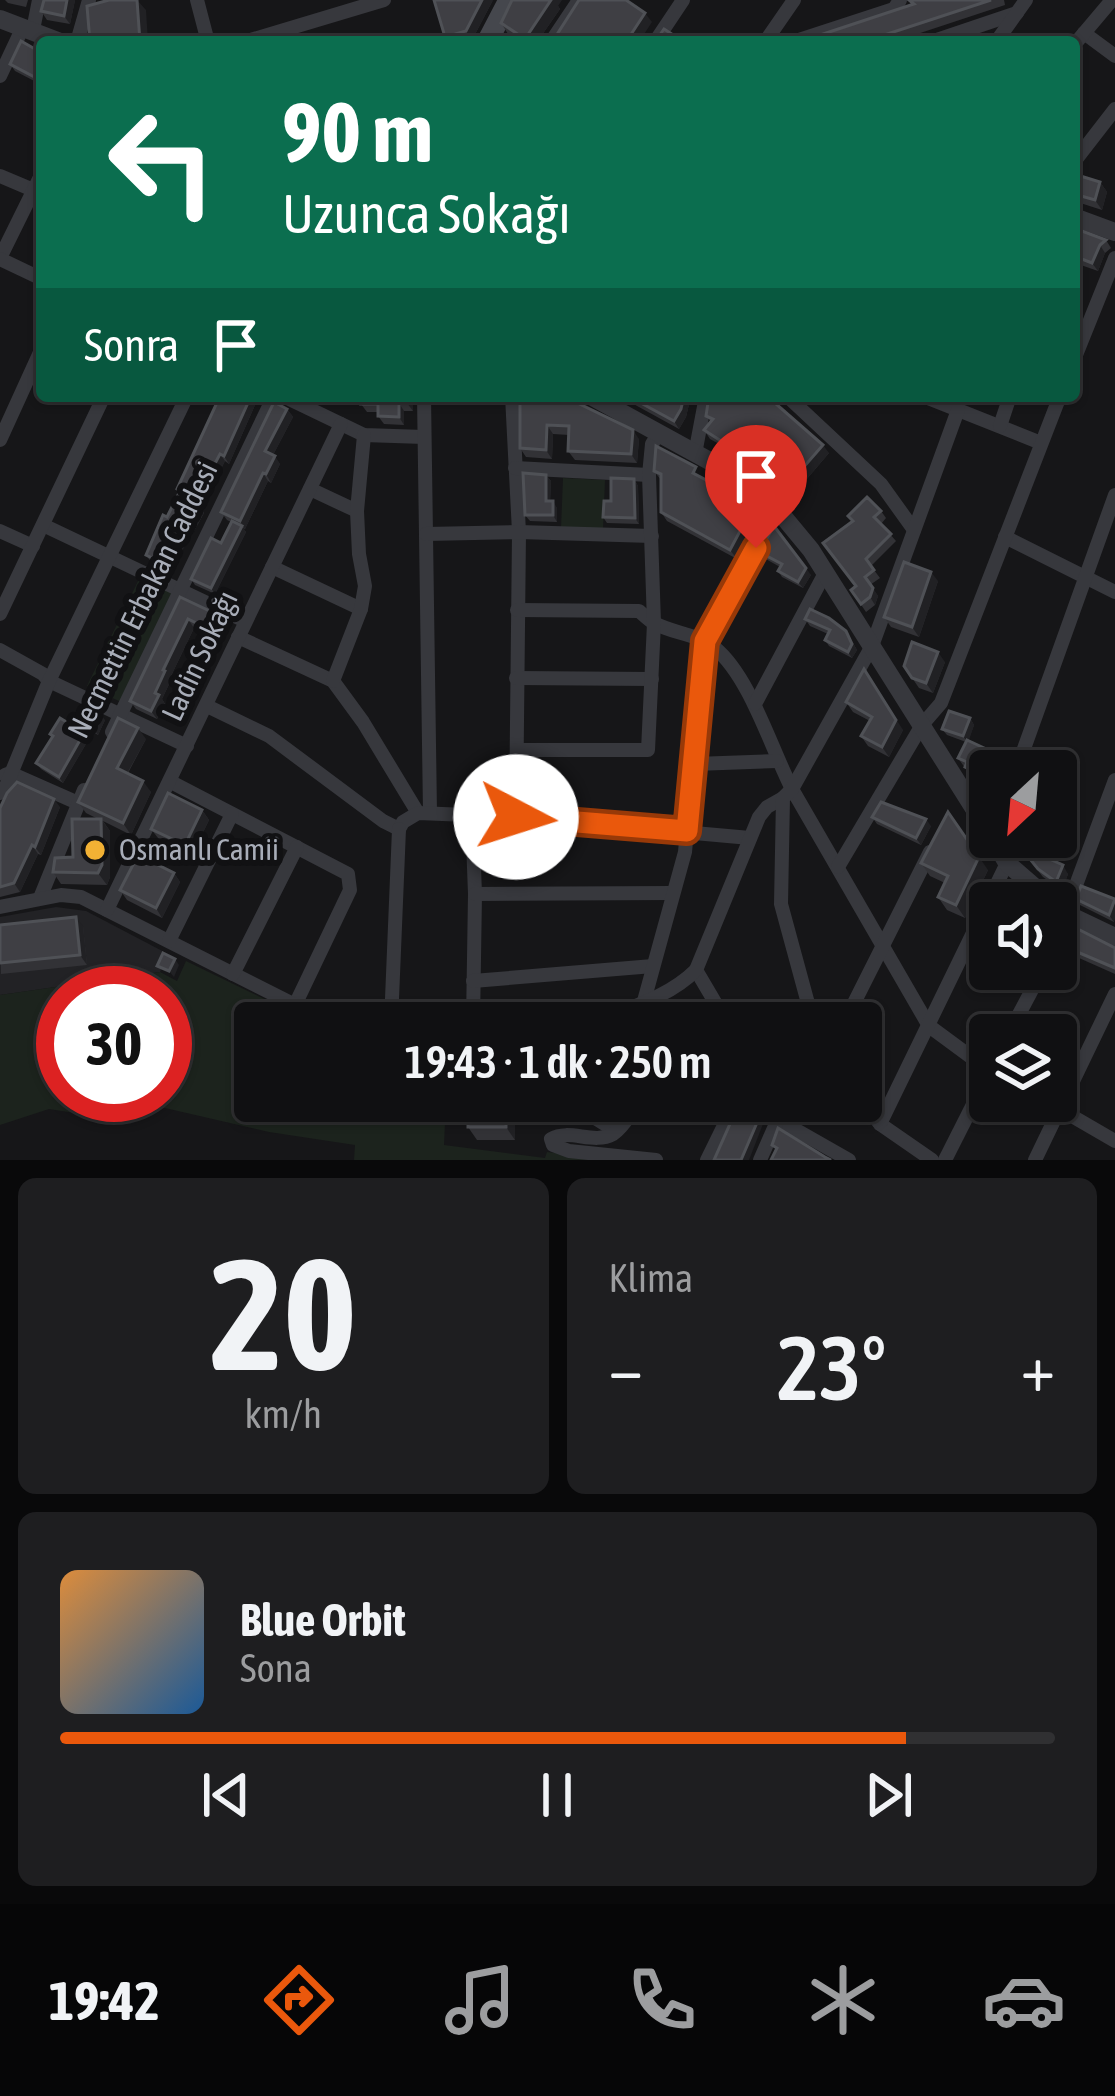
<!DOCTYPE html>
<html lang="tr">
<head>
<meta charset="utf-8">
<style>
  body { margin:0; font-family:"Asap Condensed",sans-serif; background:#1e1e20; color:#f1f3f6; height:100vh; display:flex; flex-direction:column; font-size:45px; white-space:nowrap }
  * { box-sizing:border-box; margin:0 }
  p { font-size:39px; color:#9c9d9f }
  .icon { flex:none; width:66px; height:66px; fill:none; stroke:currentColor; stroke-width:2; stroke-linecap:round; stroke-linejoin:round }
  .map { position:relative; height:1160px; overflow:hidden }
  .side { display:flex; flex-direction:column; gap:18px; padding:18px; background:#09090a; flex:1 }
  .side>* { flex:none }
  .banner { position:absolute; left:36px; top:36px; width:1044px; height:366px; border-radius:12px; box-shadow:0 3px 9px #0004,0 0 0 3px #303032; background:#0b6e4f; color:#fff; overflow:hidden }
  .needle { width:78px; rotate:206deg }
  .fabs { position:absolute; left:969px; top:750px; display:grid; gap:24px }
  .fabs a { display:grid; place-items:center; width:108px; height:108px; border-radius:12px; background:#101012; box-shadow:0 3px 9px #0004,0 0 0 3px #303032; font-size:60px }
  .speed { position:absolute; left:36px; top:966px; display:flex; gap:24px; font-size:60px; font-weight:700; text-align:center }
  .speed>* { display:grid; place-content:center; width:156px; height:156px; border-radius:50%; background:#101012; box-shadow:0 3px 9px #0004,0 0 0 3px #303032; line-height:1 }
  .speed .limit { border:18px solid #d22; background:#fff; color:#111 }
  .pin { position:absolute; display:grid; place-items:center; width:102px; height:102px; color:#fff; margin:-123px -51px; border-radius:50% 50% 50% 0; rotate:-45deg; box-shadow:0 0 12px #0007 }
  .pin .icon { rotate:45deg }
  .me { position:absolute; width:132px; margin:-66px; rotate:95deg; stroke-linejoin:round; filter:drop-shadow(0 0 9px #0008) }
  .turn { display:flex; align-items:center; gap:42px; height:252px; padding:0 48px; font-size:54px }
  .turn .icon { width:156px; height:156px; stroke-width:2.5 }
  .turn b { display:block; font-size:84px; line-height:102px }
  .then { display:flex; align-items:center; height:114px; padding:0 48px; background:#0003; gap:24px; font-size:45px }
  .big { font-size:90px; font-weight:600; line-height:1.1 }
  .side .tile { flex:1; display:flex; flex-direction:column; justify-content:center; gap:18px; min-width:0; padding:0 42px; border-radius:18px; background:#1e1e20 }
  .side .dial { align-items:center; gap:0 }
  .dial b { font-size:156px; line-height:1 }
  .song { display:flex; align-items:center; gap:36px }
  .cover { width:144px; height:144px; border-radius:18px; background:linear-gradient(135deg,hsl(30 70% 55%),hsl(210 70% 35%)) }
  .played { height:12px; border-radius:6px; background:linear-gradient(90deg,#ea580c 85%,#303032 85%) }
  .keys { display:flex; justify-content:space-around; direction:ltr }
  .heat { display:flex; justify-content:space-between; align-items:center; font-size:66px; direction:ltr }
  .side .tiles { flex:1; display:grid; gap:18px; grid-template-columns:1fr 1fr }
  .tile:last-child { grid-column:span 2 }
  .trip { position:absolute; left:234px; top:1002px; width:648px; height:120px; border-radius:12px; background:#101012; box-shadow:0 3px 9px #0004,0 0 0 3px #303032; font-weight:600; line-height:120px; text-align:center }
  .dock { display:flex; height:192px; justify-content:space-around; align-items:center; background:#060607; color:#9c9d9f }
  .dock .icon { width:84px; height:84px }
  .dock .on { color:#ea580c }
  .dock b { font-size:54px; color:#f1f3f6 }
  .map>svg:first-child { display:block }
  .built { fill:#222225 }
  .green { fill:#1c231d; fill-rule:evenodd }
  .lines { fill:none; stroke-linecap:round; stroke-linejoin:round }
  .minor { stroke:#37383d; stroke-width:14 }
  .tertiary { stroke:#37383d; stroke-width:18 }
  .secondary { stroke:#45474d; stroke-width:21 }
  .wall { fill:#323236 }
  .shaded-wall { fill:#212124 }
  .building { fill:#3f3f44; stroke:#4f5156; stroke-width:3 }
  .route-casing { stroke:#983908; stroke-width:30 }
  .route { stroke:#ea580c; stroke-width:21 }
  .poi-dot { fill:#f2b134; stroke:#111113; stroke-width:4.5 }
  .labels { text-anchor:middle; stroke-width:12; stroke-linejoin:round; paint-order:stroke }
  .street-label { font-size:30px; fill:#a8adb8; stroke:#111113 }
  .poi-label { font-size:30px; fill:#a8adb8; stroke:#111113; text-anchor:start }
</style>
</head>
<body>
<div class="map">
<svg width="1115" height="1160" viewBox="0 0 1115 1160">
  <rect width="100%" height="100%" fill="#161618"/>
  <path class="built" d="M56 907 86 911 168 954 160 972 0 995V917Z"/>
  <g class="green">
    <path d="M563 478 605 480 603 530 561 528Z"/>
    <path d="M141 575 174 591 121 702 87 686Z"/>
    <path d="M186 961 314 1023H255V1101H446L444 1145 545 1158 547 1152 615 1160H354L355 1145 269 1132 152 1105 81 1114 49 1109 0 1125V995L160 972 177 981ZM63 993H165V1095H63Z"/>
  </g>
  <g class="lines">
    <g class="minor">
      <path d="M197 0 208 42"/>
      <path d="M33 30 39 0"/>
      <path d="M1084 33 1115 56"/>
      <path d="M77 42 89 0"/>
      <path d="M244 42 384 0"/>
      <path d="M551 42 579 0"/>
      <path d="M655 42 683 0"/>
      <path d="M765 42 794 0"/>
      <path d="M793 42 894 9 900 0"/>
      <path d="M931 42 1017 13"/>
      <path d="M996 42 1026 0"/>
      <path d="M1074 45 1112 0"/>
      <path d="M0 76 23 27"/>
      <path d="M1074 162 1115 109"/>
      <path d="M0 176 38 192"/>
      <path d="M0 258 42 173"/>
      <path d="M0 259 42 279"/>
      <path d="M1074 360 1115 258"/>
      <path d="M283 396 364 435 424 437"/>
      <path d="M424 396 430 813"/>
      <path d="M512 396 519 532 516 817"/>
      <path d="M787 396 881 484 914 530"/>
      <path d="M923 396 1041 443"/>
      <path d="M1000 426 1010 396"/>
      <path d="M0 440 42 348"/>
      <path d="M695 454 706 396"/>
      <path d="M515 468 649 475"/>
      <path d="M310 489 357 511"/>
      <path d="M43 525 245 621"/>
      <path d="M0 531 33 546"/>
      <path d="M426 534 519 532 652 536"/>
      <path d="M1005 537 1115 592"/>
      <path d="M272 567 361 609"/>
      <path d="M517 610 639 611C644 615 648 620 654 623 674 634 696 633 715 648 750 677 771 748 792 789L929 1026 990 1071"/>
      <path d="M0 614 104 396"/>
      <path d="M238 637 333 681 363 722 418 813"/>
      <path d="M0 650 43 674 49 681 187 746"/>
      <path d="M516 678 652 679"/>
      <path d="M333 681 361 609 365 586 359 554 357 511 364 435"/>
      <path d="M755 704 825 573"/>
      <path d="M207 706 269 736 383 821 399 829"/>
      <path d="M112 732 274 396"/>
      <path d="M517 750H648L654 623 649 475 652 444 659 433"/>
      <path d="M695 764 777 761"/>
      <path d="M1016 771 1115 495"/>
      <path d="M5 775 10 773 78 803"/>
      <path d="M171 782 348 874 350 890 295 1005"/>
      <path d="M0 793 6 786 49 681 187 396"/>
      <path d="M472 814 475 894 473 1023"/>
      <path d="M399 829 403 822 418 813 516 817 750 838"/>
      <path d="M838 867 922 725 941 703 1060 396"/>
      <path d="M475 894 673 893"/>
      <path d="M40 898 84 790"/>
      <path d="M0 907 61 895 81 897 295 1005 342 1023"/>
      <path d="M107 910 341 424"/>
      <path d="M1056 939 1115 780"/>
      <path d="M169 941 232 814"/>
      <path d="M696 970 716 1004 701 1023"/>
      <path d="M233 974 297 847"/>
      <path d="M473 981 653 966"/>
      <path d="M644 1001 685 852 705 641 777 509"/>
      <path d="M750 1011 776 1023"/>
      <path d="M391 1023 399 829"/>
      <path d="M592 1023C628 1008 668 998 696 970L759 817 767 807 783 798"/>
      <path d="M817 1023 809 1007 781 904 783 798 792 789 872 646 958 410"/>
      <path d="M844 1023 930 852"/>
      <path d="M1008 1035 1043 969"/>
      <path d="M861 1099 880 1124 932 1160"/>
      <path d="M568 1101 616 1131"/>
      <path d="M640 1101C632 1111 624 1127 613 1134 593 1145 570 1128 551 1139L553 1145 569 1151 656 1160"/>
      <path d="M745 1101 849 1160"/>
      <path d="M1046 1101 1115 1141"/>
      <path d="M880 1124 1007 863"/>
      <path d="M707 1160 736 1101"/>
      <path d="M760 1160 786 1101"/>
      <path d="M945 1160 990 1071"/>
      <path d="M1035 1160 1115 994"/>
    </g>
    <g class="tertiary">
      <path d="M0 19 60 42"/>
      <path d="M1074 217 1115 232"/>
      <path d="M591 396 715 464 777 509 811 550 990 834"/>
      <path d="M992 837 1007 863 1053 903"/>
      <path d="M1056 905 1067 914 1115 937"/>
    </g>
    <path class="secondary" d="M487 42 509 0"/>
  </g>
  <g class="wall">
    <path d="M5 0H28L26 7 8 3Z"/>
    <path d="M75 0 70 24 47 20 41 11Z"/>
    <path d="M493 0 472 40 449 42 445 37Z"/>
    <path d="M908 0H1004L1005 5 893 42H799L912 5Z"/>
    <path d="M558 6 560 9 537 42H520L508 34 501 23Z"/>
    <path d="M42 53V85L15 71 10 64Z"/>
    <path d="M1074 174 1100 182 1107 192 1102 210 1074 201Z"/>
    <path d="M1074 228 1106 240 1111 248 1105 253 1098 271 1075 263 1074 266Z"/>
    <path d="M210 396H259L229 464 225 461 201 508 204 513 193 533 191 532 172 572 151 562 146 555 179 493 177 489 219 400Z"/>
    <path d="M413 396V411H404V425L384 424 378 416V412H367L361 404Z"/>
    <path d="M458 396 459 404 435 405 431 398Z"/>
    <path d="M476 396H500V400Z"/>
    <path d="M520 396 639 439 637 463 575 460 568 451 569 435 553 434 552 459 526 457 520 448Z"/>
    <path d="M619 396H691L686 417 679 429Z"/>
    <path d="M287 409 293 417 273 455 280 464 271 483 268 481 245 529 242 527 246 532 215 594 195 585 191 579 221 543 231 522 227 520 221 512Z"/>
    <path d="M706 416 829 453 788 501 741 461 738 464 724 453 719 444 710 439 704 430 711 422Z"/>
    <path d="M654 471 702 476 701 478 746 501 752 511 754 528 737 559 667 521 661 512V480Z"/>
    <path d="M546 475 551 481 550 501 557 508V522L530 521 525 515Z"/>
    <path d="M634 479 638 486 639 524 607 523 603 517 611 501Z"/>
    <path d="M881 511 886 518 881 524 896 541 871 566 880 578 870 585 878 596 875 605 866 612 851 590 856 586 852 521 848 516Z"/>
    <path d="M759 552 811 575 803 588 782 577 778 571 780 567 764 558Z"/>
    <path d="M938 581 919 637 891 627 884 617Z"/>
    <path d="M180 597 218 615 227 629 221 641 194 628 170 678 171 680 162 699 165 704 157 719 136 709 130 701Z"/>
    <path d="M805 619 850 638 857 650 852 658 829 646 825 640 828 634 810 626Z"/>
    <path d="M945 662 933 693 919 688 904 666Z"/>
    <path d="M846 702 903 730 889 757 868 746 861 736 870 721 853 712Z"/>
    <path d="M970 718 974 725 968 741 1006 765 990 771V791L977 785 958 758 966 742 947 735 942 729Z"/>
    <path d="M105 720 98 735 93 732 63 783 41 769 36 763 52 737 50 734 73 726Z"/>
    <path d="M146 739 128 773 151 792 131 835 103 821 110 831V877L107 885 61 884 53 872 73 857 98 819 86 813 78 802Z"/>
    <path d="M60 807 41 855 38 854 20 892 0 897V808Z"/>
    <path d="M202 810 209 820 192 855 158 838 151 829Z"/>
    <path d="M872 817 931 826 921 845 877 824Z"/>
    <path d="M1011 837 1050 846 1046 858 1068 874 1062 890 1043 877Z"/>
    <path d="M921 863 988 870 965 918 947 910 938 897 945 883 930 876Z"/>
    <path d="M174 873 180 882 162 918 127 900 120 890Z"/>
    <path d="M1076 899H1115L1114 922 1080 905Z"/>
    <path d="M0 925 83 926 87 965 1 974Z"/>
    <path d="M1056 943 1115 948V974L1061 950Z"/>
    <path d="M468 1101H510L515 1108V1140H477L468 1127Z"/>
  </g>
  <g class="shaded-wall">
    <path d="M67 0H75L70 24 64 16Z"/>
    <path d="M137 0 146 10 148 42H140Z"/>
    <path d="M482 0H493L472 40 466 31Z"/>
    <path d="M551 0H562L558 6 560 9 537 42H527L525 39Z"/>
    <path d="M645 13 652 22 639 42H626Z"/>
    <path d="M1100 182 1107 192 1102 210 1095 200Z"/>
    <path d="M1100 245 1105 253 1098 271 1092 263Z"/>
    <path d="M251 396H259L229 464 224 456Z"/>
    <path d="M407 396H413V411L407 403Z"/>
    <path d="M684 396H691L686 417 679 429 674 421Z"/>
    <path d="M399 403 404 411V425L399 417Z"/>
    <path d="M287 409 293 417 271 459 265 451Z"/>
    <path d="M547 425 553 434 552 459 546 450Z"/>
    <path d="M633 430 639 439 637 463 631 454Z"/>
    <path d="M823 445 829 453 788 501 782 492Z"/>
    <path d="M220 454 225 461 201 508 204 513 193 533 188 526 194 503Z"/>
    <path d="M275 456 280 464 271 483 266 474Z"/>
    <path d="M263 473 268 481 245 529 240 521Z"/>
    <path d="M546 475 551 481 550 508 546 501Z"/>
    <path d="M634 479 638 486 639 524 635 518Z"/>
    <path d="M553 501 557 508V522L553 515Z"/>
    <path d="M746 501 752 511 754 528 737 559 730 550Z"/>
    <path d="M186 524 191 532 172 572 167 565Z"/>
    <path d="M242 526 246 532 215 594 211 588Z"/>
    <path d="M806 568 811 575 803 588 798 582Z"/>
    <path d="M931 572 938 581 919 637 912 627Z"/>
    <path d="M873 588 878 596 875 605 870 597Z"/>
    <path d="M218 615 227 629 221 641 215 632Z"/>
    <path d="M188 619 194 628 170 678 171 680 162 699 165 704 157 719 151 711 155 693Z"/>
    <path d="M846 631 857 650 852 658 848 652Z"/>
    <path d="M938 652 945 662 933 693 926 683Z"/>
    <path d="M864 669 903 730 889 757 882 747Z"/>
    <path d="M100 713 105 720 98 735 93 728Z"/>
    <path d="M970 718 974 725 968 743 963 736Z"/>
    <path d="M88 726 93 732 63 783 59 777Z"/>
    <path d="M138 728 146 739 124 779 117 768Z"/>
    <path d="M999 755 1006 765 1003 771H992Z"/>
    <path d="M143 781 151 792 131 835 123 823Z"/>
    <path d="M54 799 60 807 41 855 35 847Z"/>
    <path d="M202 810 209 820 192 855 185 845Z"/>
    <path d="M101 819 110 831V877L107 885 98 873Z"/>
    <path d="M926 819 931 826 921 845 916 838Z"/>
    <path d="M1044 838 1050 846 1044 862 1038 854Z"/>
    <path d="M32 845 38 854 20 892 14 883Z"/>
    <path d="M979 857 988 870 965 918 956 905Z"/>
    <path d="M1063 865 1068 874 1062 890 1056 882Z"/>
    <path d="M174 873 180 882 162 918 156 908Z"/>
    <path d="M1115 899V919L1114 922 1109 915Z"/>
    <path d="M76 917 83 926 87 965 80 955Z"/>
    <path d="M175 959 179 965 174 977 169 971Z"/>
    <path d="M506 1101H510L515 1108V1140L506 1127Z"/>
    <path d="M759 1118 763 1124 749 1160H741Z"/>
  </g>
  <g class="building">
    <path d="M44 0H67L64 16 41 11Z"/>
    <path d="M109 0H137L140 42H90L87 6Z"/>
    <path d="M434 0H482L466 31 445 37Z"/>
    <path d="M512 0H551L525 39 501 23Z"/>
    <path d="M579 0H626L645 13 626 42H548L554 39Z"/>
    <path d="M909 0H991L863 42H799L914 4Z"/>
    <path d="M664 29 684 42H655Z"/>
    <path d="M21 41 42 53V81L10 64Z"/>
    <path d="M1074 174 1100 182 1095 200 1074 194Z"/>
    <path d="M1074 228 1106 240 1100 245 1092 263 1074 256Z"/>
    <path d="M220 396H251L224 456 220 454 194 503 199 505 188 526 186 524 167 565 146 555 163 515 167 517 180 491 177 489Z"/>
    <path d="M363 396H407V403H399V417L378 416V404H361Z"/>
    <rect x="431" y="396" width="23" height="2"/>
    <path d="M520 396H563L633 430 631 454 568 451 569 426 547 425 546 450 520 448Z"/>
    <path d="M628 396H684L681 409 674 421Z"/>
    <path d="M709 396H767L823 445 782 492 735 453 733 456 725 450 718 445 721 441 704 430 713 419 706 416Z"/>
    <path d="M274 402 287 409 265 451 275 456 266 474 263 473 240 521 221 512Z"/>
    <path d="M656 446 696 467 693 473 746 501 747 518 730 550 661 512V474L654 471Z"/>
    <path d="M523 473 546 475V501H553V515H525Z"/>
    <path d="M611 478 634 479 635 518 603 517 604 501H611Z"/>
    <path d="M867 497 881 511 874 517 891 534 866 559 874 570 865 577 873 588 870 597 861 604 851 590 856 586 823 543 853 521 848 516Z"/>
    <path d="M232 521 242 526 211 588 191 579 211 538 221 543Z"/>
    <path d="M774 526 806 568 798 582 778 571 782 564 759 552Z"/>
    <path d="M904 562 931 572 912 627 884 617Z"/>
    <path d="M180 597 218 615 221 621 215 632 188 619 163 670 165 671 155 693 159 695 151 711 130 701Z"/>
    <path d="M810 609 829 618 846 631 852 644 848 652 825 640 830 630 805 619Z"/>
    <path d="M912 642 938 652 926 683 912 678 904 666Z"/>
    <path d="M864 669 896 720 882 747 861 736 872 717 846 702Z"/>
    <path d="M83 705 100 713 93 728 88 726 59 777 36 763 53 736 50 734 60 718 73 726Z"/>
    <path d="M949 711 970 718 963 736 942 729Z"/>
    <path d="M118 718 138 728 117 768 143 781 123 823 78 802Z"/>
    <path d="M967 740 999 755 992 771H990L987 783 971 775 973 771 965 767 967 762 958 758Z"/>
    <path d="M17 782 54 799 35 847 32 845 14 883 0 887V808L7 793Z"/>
    <path d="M168 793 202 810 185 845 151 829Z"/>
    <path d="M881 802 926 819 916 838 872 817Z"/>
    <path d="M948 812 979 857 956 905 938 897 948 876 921 863Z"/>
    <path d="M72 819H101L102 865 98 873 53 872 55 858 73 857Z"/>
    <path d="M1012 837 1044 838 1038 854 1063 865 1056 882 1038 869Z"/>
    <path d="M138 855 174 873 156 908 120 890Z"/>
    <path d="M1081 886 1115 899 1109 915 1076 899Z"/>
    <path d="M1003 891 1020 898 1018 903H997Z"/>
    <path d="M76 917 80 955 0 963V925Z"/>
    <path d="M1066 923 1115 948V968L1056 943Z"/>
    <path d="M163 953 175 959 169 971 157 966Z"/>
    <rect x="468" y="1101" width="38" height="26"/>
    <path d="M738 1106 759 1118 741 1160H714Z"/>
    <path d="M778 1128 825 1157 831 1160H771L777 1148 772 1145Z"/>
  </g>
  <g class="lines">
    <defs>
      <path id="route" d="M516 817 687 831 705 641 756 548"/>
    </defs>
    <use href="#route" class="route-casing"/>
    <use href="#route" class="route"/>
  </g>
  <circle class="poi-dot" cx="95" cy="850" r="12"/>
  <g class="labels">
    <g class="street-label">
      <text transform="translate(143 600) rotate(-64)" y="10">Necmettin Erbakan Caddesi</text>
      <text transform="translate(200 656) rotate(-65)" y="10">Ladin Sokağı</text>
    </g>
    <g class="poi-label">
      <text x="119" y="860">Osmanlı Camii</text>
    </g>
  </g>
</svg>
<div class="fabs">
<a><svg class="needle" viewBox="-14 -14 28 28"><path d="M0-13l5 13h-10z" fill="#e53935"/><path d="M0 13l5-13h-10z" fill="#9c9d9f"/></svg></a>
<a><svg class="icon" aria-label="sound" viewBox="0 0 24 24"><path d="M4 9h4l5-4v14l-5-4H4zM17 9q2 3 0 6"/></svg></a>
<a><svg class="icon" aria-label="layers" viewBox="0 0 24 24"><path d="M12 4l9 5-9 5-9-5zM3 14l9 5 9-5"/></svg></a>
</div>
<div class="speed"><div class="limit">30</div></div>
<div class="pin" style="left:756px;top:548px;background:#d93025"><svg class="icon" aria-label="arrive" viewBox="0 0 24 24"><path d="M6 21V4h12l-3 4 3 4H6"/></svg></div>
<svg class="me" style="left:516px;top:817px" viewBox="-20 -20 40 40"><circle r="19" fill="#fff"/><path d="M0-13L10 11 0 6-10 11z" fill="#ea580c"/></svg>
<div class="trip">19:43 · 1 dk · 250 m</div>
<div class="banner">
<div class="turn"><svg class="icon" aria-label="left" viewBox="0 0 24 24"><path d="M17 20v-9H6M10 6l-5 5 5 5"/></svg><div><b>90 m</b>Uzunca Sokağı</div></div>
<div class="then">Sonra<svg class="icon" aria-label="arrive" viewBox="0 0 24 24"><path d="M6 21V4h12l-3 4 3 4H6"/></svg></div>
</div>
</div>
<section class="side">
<div class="tiles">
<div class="tile dial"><b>20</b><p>km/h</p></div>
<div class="tile"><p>Klima</p>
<div class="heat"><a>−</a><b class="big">23°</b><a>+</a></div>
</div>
<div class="tile">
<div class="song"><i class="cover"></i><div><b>Blue Orbit</b><p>Sona</p></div></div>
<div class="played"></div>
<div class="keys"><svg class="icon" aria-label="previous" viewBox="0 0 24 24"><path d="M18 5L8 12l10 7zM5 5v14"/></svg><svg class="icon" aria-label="pause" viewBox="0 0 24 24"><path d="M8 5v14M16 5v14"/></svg><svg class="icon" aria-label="next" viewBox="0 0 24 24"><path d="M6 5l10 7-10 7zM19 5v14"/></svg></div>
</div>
</div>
</section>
<nav class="dock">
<b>19:42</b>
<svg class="icon on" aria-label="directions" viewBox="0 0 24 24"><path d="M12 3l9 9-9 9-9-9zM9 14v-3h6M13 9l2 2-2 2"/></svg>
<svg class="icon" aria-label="music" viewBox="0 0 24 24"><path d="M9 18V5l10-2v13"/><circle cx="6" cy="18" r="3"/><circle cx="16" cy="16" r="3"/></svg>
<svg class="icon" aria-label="phone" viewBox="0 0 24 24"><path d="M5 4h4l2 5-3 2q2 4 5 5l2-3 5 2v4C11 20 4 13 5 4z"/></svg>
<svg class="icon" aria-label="climate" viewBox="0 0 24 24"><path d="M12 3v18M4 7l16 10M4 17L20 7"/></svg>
<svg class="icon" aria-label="car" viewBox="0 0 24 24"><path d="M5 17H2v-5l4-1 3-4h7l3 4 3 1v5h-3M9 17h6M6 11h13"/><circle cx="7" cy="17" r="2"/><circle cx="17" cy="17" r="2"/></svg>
</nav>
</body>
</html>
